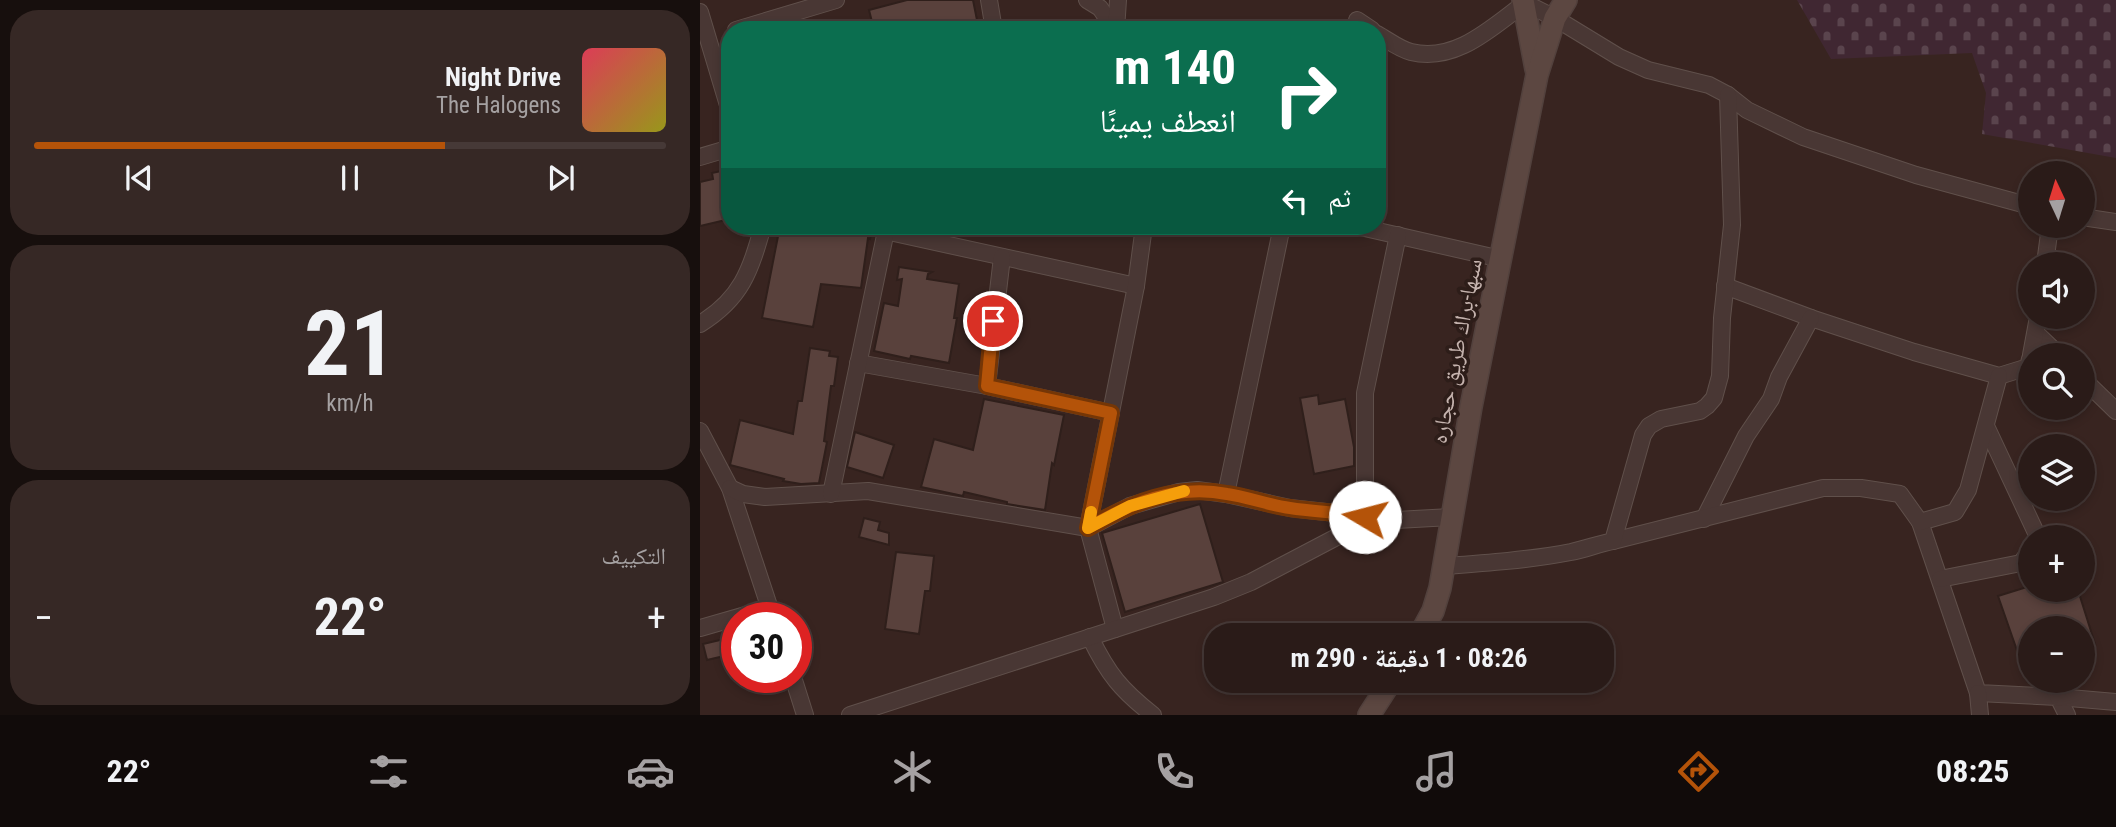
<!DOCTYPE html>
<html lang="ar">
<head>
<meta charset="utf-8">
<style>
  body { margin:0; font-family:"Roboto Condensed","Noto Naskh Arabic",sans-serif; background:#362825; color:#f1f3f6; direction:rtl; height:100vh; display:flex; flex-direction:column; font-size:26px; white-space:nowrap }
  * { box-sizing:border-box; margin:0 }
  p { font-size:23px; color:#a5a1a2 }
  .icon { flex:none; width:38px; height:38px; fill:none; stroke:currentColor; stroke-width:2; stroke-linecap:round; stroke-linejoin:round }
  .map { position:relative; flex:1; overflow:hidden; direction:ltr }
  .side { display:flex; flex-direction:column; gap:10px; padding:10px; background:#170f0d; width:700px }
  .side>* { flex:none }
  .guide { position:absolute; left:21px; top:21px; width:665px; height:214px; border-radius:28px; box-shadow:0 4px 10px #0003,0 0 0 2px #463937; direction:rtl; background:#0b6e4f; color:#fff; overflow:hidden }
  .needle { width:46px; rotate:356deg }
  .controls { position:absolute; left:1318px; top:161px; display:grid; gap:14px }
  .controls a { display:grid; place-items:center; width:77px; height:77px; border-radius:50%; background:#2a1b18; box-shadow:0 4px 10px #0003,0 0 0 2px #463937; font-size:35px }
  .speed { position:absolute; left:21px; top:602px; display:flex; gap:14px; font-size:35px; font-weight:700; text-align:center }
  .speed>* { display:grid; place-content:center; width:91px; height:91px; border-radius:50%; background:#2a1b18; box-shadow:0 4px 10px #0003,0 0 0 2px #463937; line-height:1 }
  .speed .limit { border:10px solid #d22; background:#fff; color:#111 }
  .pin { position:absolute; display:grid; place-items:center; width:60px; height:60px; color:#fff; margin:-30px; border:4px solid #fff; border-radius:50%; box-shadow:0 2px 7px #0007 }
  .me { position:absolute; width:77px; margin:-38px; rotate:278deg; stroke-linejoin:round; filter:drop-shadow(0 0 5px #0008) }
  .turn { display:flex; align-items:center; gap:24px; height:147px; padding:0 35px; font-size:32px }
  .turn .icon { width:91px; height:91px; stroke-width:2.5 }
  .turn b { display:block; font-size:49px; line-height:60px }
  .then { display:flex; align-items:center; height:66px; padding:0 35px; background:#0003; gap:14px; font-size:26px }
  .big { font-size:52px; font-weight:700; line-height:1.1 }
  .side .tile { flex:1; display:flex; flex-direction:column; justify-content:center; gap:10px; min-width:0; padding:0 24px; border-radius:28px; background:#362825 }
  .side .dial { align-items:center; gap:0 }
  .dial b { font-size:91px; line-height:1 }
  .song { display:flex; align-items:center; gap:21px }
  .cover { width:84px; height:84px; border-radius:10px; background:linear-gradient(135deg,hsl(350 70% 55%),hsl(60 70% 35%)) }
  .played { height:7px; border-radius:4px; background:linear-gradient(90deg,#b45309 65%,#463937 65%) }
  .keys { display:flex; justify-content:space-around; direction:ltr }
  .heat { display:flex; justify-content:space-between; align-items:center; font-size:38px; direction:ltr }
  .trip { position:absolute; left:504px; top:623px; width:410px; height:70px; border-radius:28px; background:#2a1b18; box-shadow:0 4px 10px #0003,0 0 0 2px #463937; font-weight:700; line-height:70px; text-align:center; direction:rtl }
  .tabs { display:flex; height:112px; justify-content:space-around; align-items:center; background:#110b0a; color:#a5a1a2 }
  .tabs .icon { width:49px; height:49px }
  .tabs .selected { color:#b45309 }
  .tabs b { font-size:32px; color:#f1f3f6 }
  main { display:flex; flex:1; min-height:0 }
  .map>svg:first-child { display:block }
  .cemetery { fill:url(#cemetery-stones) }
  .building { fill:#59413c; stroke:#2f1f1b; stroke-width:2 }
  .lines { fill:none; stroke-linecap:round; stroke-linejoin:round }
  .street-casing { stroke:#60504b; stroke-width:18 }
  .secondary-casing { stroke:#52413d; stroke-width:24 }
  .street { stroke:#493734; stroke-width:16 }
  .secondary { stroke:#5c4741; stroke-width:21 }
  .route-casing { stroke:#753606; stroke-width:18 }
  .route { stroke:#b45309; stroke-width:12 }
  .slow { stroke:#f59e0b; stroke-width:12 }
  .labels { text-anchor:middle; stroke-width:7; stroke-linejoin:round; paint-order:stroke }
  .street-label { font-size:23px; fill:#c5b3ae; stroke:#2d1d19 }
</style>
</head>
<body>
<main>
<div class="map">
<svg width="1416" height="715" viewBox="0 0 1416 715">
  <defs>
    <pattern id="cemetery-stones" width="16" height="16" patternUnits="userSpaceOnUse" patternTransform="scale(1.75)"><rect width="16" height="16" fill="#402732"/><path d="M2 7V4a2 2 0 0 1 4 0v3zM10 15v-3a2 2 0 0 1 4 0v3z" fill="#5a444d"/></pattern>
  </defs>
  <rect width="100%" height="100%" fill="#382420"/>
  <path class="cemetery" d="M1097 0H1416V158L1282 134 1286 93 1272 53 1131 59Z"/>
  <g class="building">
    <path d="M207 0H273L279 30H174L169 10Z"/>
    <path d="M30 169V219L0 226V182L13 179 12 173Z"/>
    <path d="M80 226H172L170 239 168 238 161 288 121 284 113 327 62 318Z"/>
    <path d="M199 267 232 272 228 274 227 279 259 284 254 318H257L249 363 211 356 210 359 174 351 184 303 198 306 202 279 197 280Z"/>
    <path d="M110 348 130 351 129 356 138 357 134 386H131L124 441 127 442 119 483 101 484 83 481 84 479 30 465 40 420 93 434 98 401H102Z"/>
    <path d="M618 395 619 404 645 399 654 447V466L614 474 600 398Z"/>
    <path d="M284 399 364 415 354 465 352 463 345 510 307 504V502L264 492 263 496 221 487 234 439 273 450Z"/>
    <path d="M155 432 194 445 183 478 147 467Z"/>
    <path d="M500 504 523 582 425 612 402 533Z"/>
    <path d="M164 518 180 522 178 530 189 533V545L159 537Z"/>
    <path d="M196 552 234 556 230 591H225L219 634 185 629Z"/>
    <path d="M1330 586V590H1378L1395 644 1382 647V628H1330V682H1328L1298 596Z"/>
    <path d="M37 636V653L7 660 3 644Z"/>
  </g>
  <g class="lines">
    <defs>
      <g id="street">
        <path d="M289 0 294 30"/>
        <path d="M387 0 400 8 415 30"/>
        <path d="M0 12 30 112"/>
        <path d="M657 20 672 30"/>
        <path d="M36 30 136 0"/>
        <path d="M416 30 418 0"/>
        <path d="M677 34C688 40 699 49 711 52 756 63 792 27 825 3L855 18 919 57 948 70 1009 85 1028 95 1047 110 1103 137 1216 175 1330 206"/>
        <path d="M0 157 30 148"/>
        <path d="M1382 217 1416 222"/>
        <path d="M656 226 801 259"/>
        <path d="M185 231 436 286"/>
        <path d="M1345 264 1350 226"/>
        <path d="M1025 286 1111 318 1214 352 1299 376 1328 367 1330 359"/>
        <path d="M0 324C42 298 50 271 63 226"/>
        <path d="M1336 333 1359 355"/>
        <path d="M1331 355 1338 317"/>
        <path d="M158 363 287 386 411 413"/>
        <path d="M1382 378 1416 411"/>
        <path d="M287 386 302 257"/>
        <path d="M1286 426 1338 537"/>
        <path d="M0 431 30 488 73 618"/>
        <path d="M30 488 43 494 65 497 168 491 388 528 430 506 479 492 497 490 526 494 590 508 653 515 678 521"/>
        <path d="M131 494 187 226"/>
        <path d="M526 494 582 226"/>
        <path d="M665 517V393L698 235"/>
        <path d="M1004 519 1046 436 1071 399 1079 377 1111 318"/>
        <path d="M1220 522 1278 693 1358 697 1367 715"/>
        <path d="M913 541 1123 488H1161L1200 494 1220 522 1255 512 1268 490 1299 376"/>
        <path d="M745 566C787 563 829 560 871 552 885 549 899 544 913 541L943 435 949 426 961 419 1000 411 1007 406 1014 398 1020 376 1022 318 1032 225 1028 95"/>
        <path d="M1240 579 1321 563 1330 551"/>
        <path d="M0 628 70 608"/>
        <path d="M415 629 388 528 436 286 444 226"/>
        <path d="M390 637C408 674 421 690 453 715"/>
        <path d="M93 677 105 715"/>
        <path d="M1278 693 1280 715"/>
        <path d="M1358 697 1416 702"/>
        <path d="M150 715 514 597 551 582 650 530 678 521 751 517"/>
      </g>
      <g id="secondary">
        <path d="M823 0 836 69"/>
        <path d="M720 635 733 611 740 588 771 407 837 75 855 18 866 0"/>
        <path d="M669 715 691 681"/>
      </g>
    </defs>
    <use href="#street" class="street-casing"/>
    <use href="#secondary" class="secondary-casing"/>
    <use href="#street" class="street"/>
    <use href="#secondary" class="secondary"/>
  </g>
  <g class="lines">
    <defs>
      <path id="route" d="M293 321 287 386 411 413 388 528C430 503 477 484 527 494 548 497 568 505 590 508 615 512 640 512 665 517"/>
    </defs>
    <use href="#route" class="route-casing"/>
    <use href="#route" class="route"/>
    <path class="slow" d="M391 512 388 528 430 506 484 491"/>
  </g>
  <g class="labels">
    <g class="street-label">
      <text transform="translate(756 351) rotate(-79)" y="8">سبها-براك طريق حجاره</text>
    </g>
  </g>
</svg>
<div class="controls">
<a><svg class="needle" viewBox="-14 -14 28 28"><path d="M0-13l5 13h-10z" fill="#e53935"/><path d="M0 13l5-13h-10z" fill="#a5a1a2"/></svg></a>
<a><svg class="icon" aria-label="sound" viewBox="0 0 24 24"><path d="M4 9h4l5-4v14l-5-4H4zM17 9q2 3 0 6"/></svg></a>
<a><svg class="icon" aria-label="search" viewBox="0 0 24 24"><circle cx="10" cy="10" r="6"/><path d="M15 15l6 6"/></svg></a>
<a><svg class="icon" aria-label="layers" viewBox="0 0 24 24"><path d="M12 4l9 5-9 5-9-5zM3 14l9 5 9-5"/></svg></a>
<a>+</a>
<a>−</a>
</div>
<div class="speed"><div class="limit">30</div></div>
<div class="pin" style="left:293px;top:321px;background:#d93025"><svg class="icon" aria-label="arrive" viewBox="0 0 24 24"><path d="M6 21V4h12l-3 4 3 4H6"/></svg></div>
<svg class="me" style="left:665px;top:517px" viewBox="-20 -20 40 40"><circle r="19" fill="#fff"/><path d="M0-13L10 11 0 6-10 11z" fill="#b45309"/></svg>
<div class="trip">08:26 · 1 دقيقة · 290 m</div>
<div class="guide">
<div class="turn"><svg class="icon" aria-label="right" viewBox="0 0 24 24"><path d="M7 20v-9h11M14 6l5 5-5 5"/></svg><div><b>140 m</b>انعطف يمينًا</div></div>
<div class="then">ثم<svg class="icon" aria-label="left" viewBox="0 0 24 24"><path d="M17 20v-9H6M10 6l-5 5 5 5"/></svg></div>
</div>
</div>
<section class="side">
<div class="tile">
<div class="song"><i class="cover"></i><div><b>Night Drive</b><p>The Halogens</p></div></div>
<div class="played"></div>
<div class="keys"><svg class="icon" aria-label="previous" viewBox="0 0 24 24"><path d="M18 5L8 12l10 7zM5 5v14"/></svg><svg class="icon" aria-label="pause" viewBox="0 0 24 24"><path d="M8 5v14M16 5v14"/></svg><svg class="icon" aria-label="next" viewBox="0 0 24 24"><path d="M6 5l10 7-10 7zM19 5v14"/></svg></div>
</div>
<div class="tile dial"><b>21</b><p>km/h</p></div>
<div class="tile"><p>التكييف</p>
<div class="heat"><a>−</a><b class="big">22°</b><a>+</a></div>
</div>
</section>
</main>
<nav class="tabs">
<b>08:25</b>
<svg class="icon selected" aria-label="directions" viewBox="0 0 24 24"><path d="M12 3l9 9-9 9-9-9zM9 14v-3h6M13 9l2 2-2 2"/></svg>
<svg class="icon" aria-label="music" viewBox="0 0 24 24"><path d="M9 18V5l10-2v13"/><circle cx="6" cy="18" r="3"/><circle cx="16" cy="16" r="3"/></svg>
<svg class="icon" aria-label="phone" viewBox="0 0 24 24"><path d="M5 4h4l2 5-3 2q2 4 5 5l2-3 5 2v4C11 20 4 13 5 4z"/></svg>
<svg class="icon" aria-label="climate" viewBox="0 0 24 24"><path d="M12 3v18M4 7l16 10M4 17L20 7"/></svg>
<svg class="icon" aria-label="car" viewBox="0 0 24 24"><path d="M5 17H2v-5l4-1 3-4h7l3 4 3 1v5h-3M9 17h6M6 11h13"/><circle cx="7" cy="17" r="2"/><circle cx="17" cy="17" r="2"/></svg>
<svg class="icon" aria-label="filters" viewBox="0 0 24 24"><path d="M4 7h16M4 17h16"/><circle cx="9" cy="7" r="2"/><circle cx="15" cy="17" r="2"/></svg>
<b>22°</b>
</nav>
</body>
</html>
